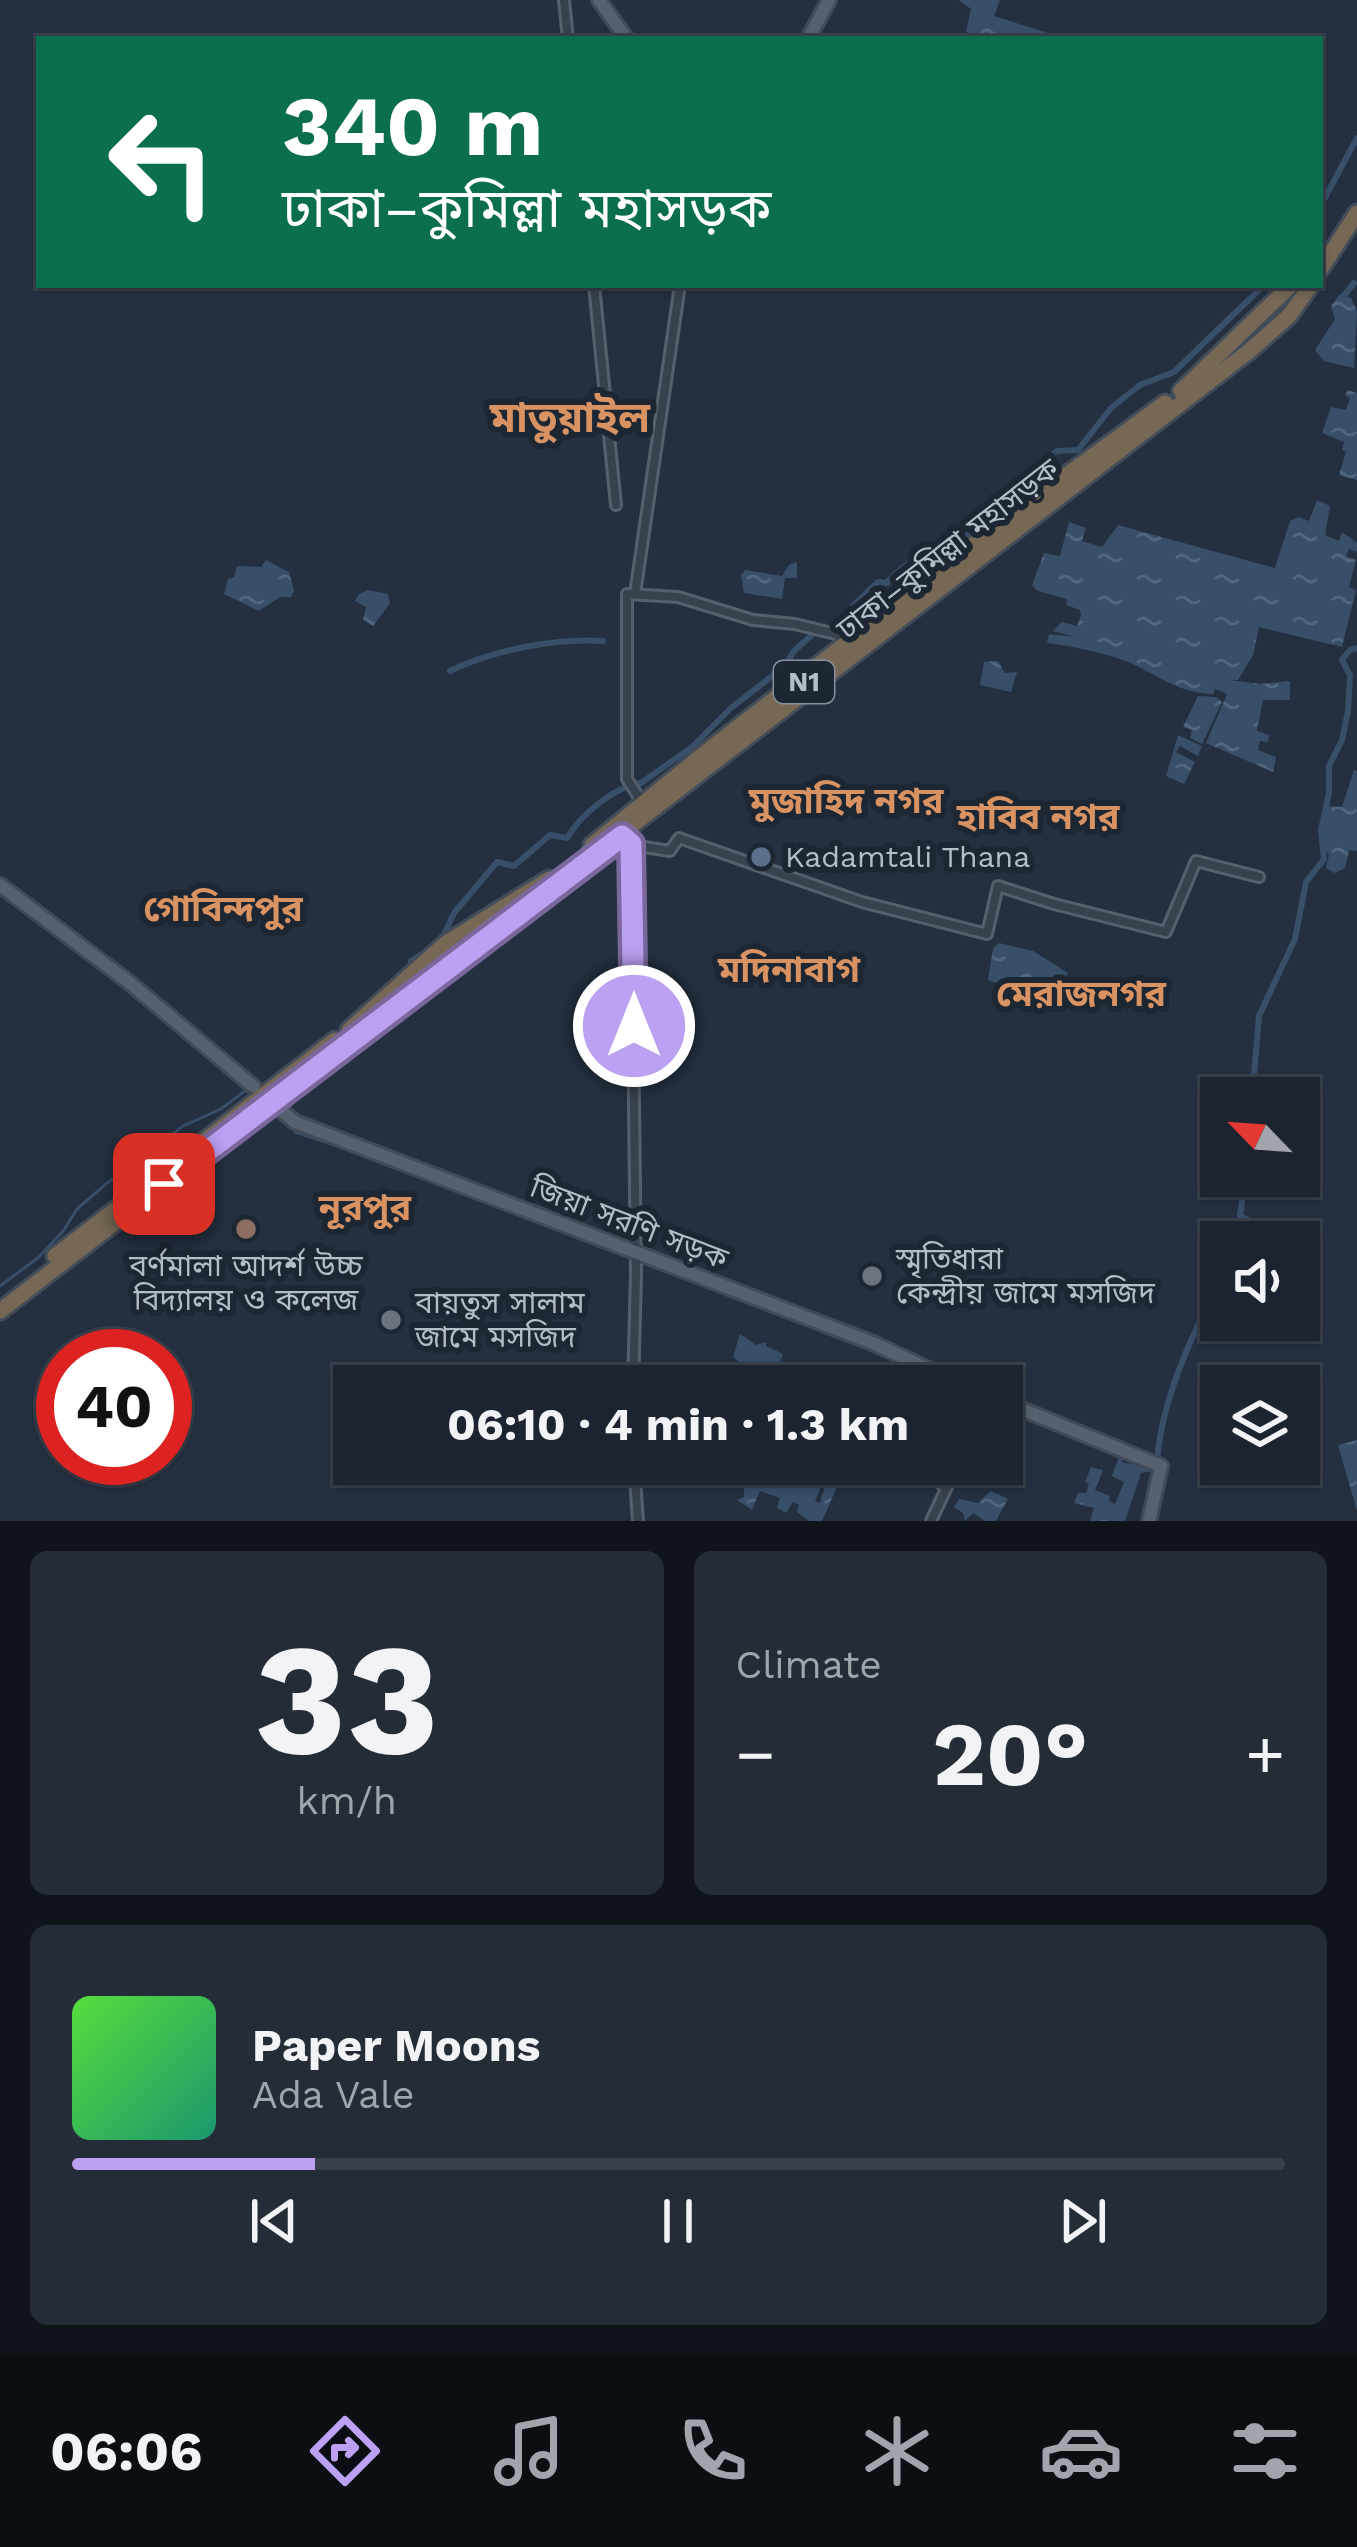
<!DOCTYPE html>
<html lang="en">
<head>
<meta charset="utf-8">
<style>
  body { margin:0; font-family:"Work Sans","Noto Sans Bengali",sans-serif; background:#242c38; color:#f1f3f6; height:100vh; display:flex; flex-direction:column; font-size:45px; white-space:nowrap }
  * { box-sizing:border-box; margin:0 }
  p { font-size:39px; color:#a0a4ab }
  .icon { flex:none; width:66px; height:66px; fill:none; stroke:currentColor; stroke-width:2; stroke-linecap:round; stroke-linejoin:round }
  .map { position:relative; height:1521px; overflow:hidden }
  .panel { display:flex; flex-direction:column; gap:30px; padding:30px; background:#0f141a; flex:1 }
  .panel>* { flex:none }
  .hud { position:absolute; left:36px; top:36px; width:1287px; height:252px; border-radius:0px; box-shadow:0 3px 9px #0004,0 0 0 3px #39414c; background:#0b6e4f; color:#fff; overflow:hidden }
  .needle { width:78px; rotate:295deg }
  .controls { position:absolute; left:1200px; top:1077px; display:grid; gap:24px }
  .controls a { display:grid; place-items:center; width:120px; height:120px; border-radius:0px; background:#1b2430; box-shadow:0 3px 9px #0004,0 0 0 3px #39414c; font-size:60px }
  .speed { position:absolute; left:36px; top:1329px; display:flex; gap:24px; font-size:60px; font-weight:700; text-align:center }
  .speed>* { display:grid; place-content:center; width:156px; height:156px; border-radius:50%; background:#1b2430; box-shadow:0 3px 9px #0004,0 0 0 3px #39414c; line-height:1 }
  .speed .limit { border:18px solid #d22; background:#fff; color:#111 }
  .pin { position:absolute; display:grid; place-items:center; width:102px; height:102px; color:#fff; margin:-51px; border-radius:24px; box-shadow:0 6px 18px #0006 }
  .me { position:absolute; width:132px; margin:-66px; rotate:0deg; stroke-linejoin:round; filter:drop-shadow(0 0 9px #0008) }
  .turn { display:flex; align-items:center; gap:42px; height:252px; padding:0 48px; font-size:54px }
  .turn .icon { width:156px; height:156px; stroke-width:2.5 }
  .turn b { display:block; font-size:84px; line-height:102px }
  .big { font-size:90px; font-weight:700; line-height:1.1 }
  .panel .widget { flex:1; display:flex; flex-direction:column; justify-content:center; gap:18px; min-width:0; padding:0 42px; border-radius:18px; background:#242c38 }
  .panel .dial { align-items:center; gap:0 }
  .dial b { font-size:156px; line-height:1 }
  .song { display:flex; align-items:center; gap:36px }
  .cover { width:144px; height:144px; border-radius:18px; background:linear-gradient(135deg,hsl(110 70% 55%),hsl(160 70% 35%)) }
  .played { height:12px; border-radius:6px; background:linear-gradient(90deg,#bca0f2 20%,#39414c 20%) }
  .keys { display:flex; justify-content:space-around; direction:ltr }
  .heat { display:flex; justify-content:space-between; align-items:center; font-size:66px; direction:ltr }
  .panel .tiles { flex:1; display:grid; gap:30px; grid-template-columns:1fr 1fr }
  .widget:last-child { grid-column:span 2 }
  .trip { position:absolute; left:333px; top:1365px; width:690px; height:120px; border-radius:0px; background:#1b2430; box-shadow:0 3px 9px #0004,0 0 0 3px #39414c; font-weight:700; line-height:120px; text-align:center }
  .dock { display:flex; height:192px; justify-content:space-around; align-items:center; background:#0b0e13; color:#a0a4ab }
  .dock .icon { width:84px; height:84px }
  .dock .active { color:#bca0f2 }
  .dock b { font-size:54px; color:#f1f3f6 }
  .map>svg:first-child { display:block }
  .water { fill:url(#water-ripples) }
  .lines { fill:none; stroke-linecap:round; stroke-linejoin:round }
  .stream { stroke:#384e69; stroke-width:3 }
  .canal { stroke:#384e69; stroke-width:6 }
  .minor-casing { stroke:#56606d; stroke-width:14 }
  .major-casing { stroke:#414b58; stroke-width:18 }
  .highway-casing { stroke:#434d5a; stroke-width:21 }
  .minor { stroke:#38424f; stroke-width:8 }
  .major { stroke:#56616f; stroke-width:12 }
  .highway { stroke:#766855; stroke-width:15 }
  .route-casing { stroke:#7a689d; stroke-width:30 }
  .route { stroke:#bca0f2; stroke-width:21 }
  .service-dot { fill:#5c6f8a; stroke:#1d2734; stroke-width:4.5 }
  .education-dot { fill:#8d6e63; stroke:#1d2734; stroke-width:4.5 }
  .worship-dot { fill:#6b7280; stroke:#1d2734; stroke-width:4.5 }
  .labels { text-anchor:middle; stroke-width:12; stroke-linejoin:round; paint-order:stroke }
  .shield { fill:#1d2734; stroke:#87909d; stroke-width:3 }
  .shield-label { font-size:27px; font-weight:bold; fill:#b4bdca }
  .street-label { font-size:30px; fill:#b4bdca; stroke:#1d2734 }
  .poi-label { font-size:30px; fill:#b4bdca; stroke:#1d2734; text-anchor:start }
  .quarter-label { font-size:36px; font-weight:bold; fill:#d99261; stroke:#1d2734 }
  .district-label { font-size:42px; font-weight:bold; fill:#d99261; stroke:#1d2734 }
</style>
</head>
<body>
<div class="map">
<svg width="1357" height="1521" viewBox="0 0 1357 1521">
  <defs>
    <pattern id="water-ripples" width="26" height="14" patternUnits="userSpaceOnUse" patternTransform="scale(3)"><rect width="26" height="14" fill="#384e69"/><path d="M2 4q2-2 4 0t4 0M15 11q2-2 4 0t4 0" fill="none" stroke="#52667d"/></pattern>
  </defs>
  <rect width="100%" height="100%" fill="#243040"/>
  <g class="water">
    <path d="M959 0H1000L994 16 1051 34 1049 39H980L966 32 971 9Z"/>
    <path d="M1340 294 1351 298 1357 311 1354 368 1324 361 1315 350 1335 319 1331 306Z"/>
    <path d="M1348 390 1357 393V480L1339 475 1346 452 1342 450 1344 442 1322 433 1331 407 1346 410 1350 398 1345 395Z"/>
    <path d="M1317 500 1330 506 1325 535 1339 541 1342 532 1357 543V552L1349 549 1346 556 1356 560 1349 587 1356 590 1342 647 1259 627 1253 655 1238 680H1230L1261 684 1290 681V700H1263L1257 731 1269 735 1268 742 1260 741 1258 750 1276 757 1273 772 1206 743 1227 694 1215 689 1213 694C1177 694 1153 671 1123 660 1100 652 1072 646 1047 643L1049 634 1075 637 1053 631 1062 622 1077 626 1081 615 1080 610 1066 605 1067 599 1038 591 1032 585 1044 553 1060 556 1069 522 1086 528 1082 541 1102 547 1118 525 1275 568 1290 521 1299 517 1309 521Z"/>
    <path d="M266 560 289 572 294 590 291 597H280L259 611 224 594 228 579 234 577 237 566 261 567Z"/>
    <path d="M797 562V578H785L782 599 744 593 741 575 745 570 782 576 789 565Z"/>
    <path d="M368 590 388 594 390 603 373 626 363 620 366 607 355 601 359 594Z"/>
    <path d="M998 661 1005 673 1017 672 1011 692 980 685 984 662Z"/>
    <path d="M1198 696 1216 697 1222 702 1202 744 1190 738 1192 730 1183 727Z"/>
    <path d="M1178 735 1202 746 1198 756 1180 746 1176 752 1195 762 1184 784 1166 776Z"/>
    <path d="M1354 770 1357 771V851L1349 850 1345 868 1335 873 1326 868 1329 855C1319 843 1325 822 1328 806L1342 807Z"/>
    <path d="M999 943 1033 951 1068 973 1064 980 1058 979 1055 988 1060 991 1056 998 1048 995 1040 999 988 980 993 948Z"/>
    <path d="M740 1334 756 1345 766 1342V1346L783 1354 780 1362 769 1365 749 1362 744 1382 736 1380 739 1362 733 1357Z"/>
    <path d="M1357 1440V1511L1338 1445Z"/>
    <path d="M1005 1456 1016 1462 1008 1486 990 1480 987 1484 981 1482 986 1468 993 1470 996 1464H1002Z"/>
    <path d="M1119 1457 1124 1463 1156 1467 1155 1471 1141 1473 1125 1521H1090L1094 1508 1074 1503 1078 1493H1086L1089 1484 1085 1482 1091 1467 1103 1470 1095 1490 1110 1496 1109 1501 1115 1504 1124 1482 1112 1476Z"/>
    <path d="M758 1464H810L807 1474 816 1478 814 1484 821 1487 815 1501 820 1503 826 1483 837 1487 822 1521H809L797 1512 799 1505 793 1502 786 1513 777 1508 780 1498 760 1491 752 1510 737 1500 744 1497V1481L756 1483Z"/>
    <path d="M991 1491 1008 1499 996 1521H985L973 1513 965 1521 963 1513 954 1507 959 1499 978 1503Z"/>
  </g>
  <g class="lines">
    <g class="stream">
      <path d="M610 26 619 39"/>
      <path d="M295 1132 362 1154"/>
      <path d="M368 1156 441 1184"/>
      <path d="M0 1286 39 1257 63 1231 77 1209 106 1184 183 1126 221 1109 246 1090"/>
      <path d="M752 1303 889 1357"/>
    </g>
    <g class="canal">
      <path d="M1320 207 1357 138"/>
      <path d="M1341 299 1354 283"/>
      <path d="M450 671C493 650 555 638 603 641"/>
      <path d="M443 937 454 913 497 862 514 866 550 835 567 838C580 816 613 787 641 783L692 747 731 708 785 666 794 651 814 633 833 637 844 615 878 582 887 583C897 568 945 538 964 535L987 517 1035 467 1057 451 1078 450 1111 408 1140 385 1174 372 1264 285"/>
      <path d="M411 961 428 950"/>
      <path d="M1252 1098 1259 1016 1295 939 1306 882 1324 859 1321 830 1329 793V766L1342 740 1348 711 1350 675 1342 660 1350 650 1357 648"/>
      <path d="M1238 1176 1243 1194 1240 1216 1252 1222 1250 1242"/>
      <path d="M1157 1466C1159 1409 1190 1333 1221 1285"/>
    </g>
    <defs>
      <g id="minor">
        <path d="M564 0 568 39"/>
        <path d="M594 285 616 505"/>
        <path d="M635 594 680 285"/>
        <path d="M642 802 627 779V594L678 597 753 620 795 624 852 638"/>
        <path d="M622 835 631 845 636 1275 633 1386"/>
        <path d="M631 845 670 851 679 838 862 902 987 934 998 886 1054 904 1166 932 1196 861 1259 877"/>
        <path d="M634 1464 638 1521"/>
        <path d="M931 1521 947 1487 942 1485 952 1464"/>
      </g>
      <g id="major">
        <path d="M599 0 627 39"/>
        <path d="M808 39 829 0"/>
        <path d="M0 885 130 983 254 1087"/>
        <path d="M277 1107 295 1122 873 1343 964 1386"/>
        <path d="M1002 1401 1161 1466 1149 1521"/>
      </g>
      <g id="highway">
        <path d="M1320 270 1357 213"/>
        <path d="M1181 391 1291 285"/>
        <path d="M592 845 711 748 1012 515 1165 403"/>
        <path d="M349 1030 446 943 549 879"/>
        <path d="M55 1256 335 1040"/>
        <path d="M0 1311 1248 352 1289 316 1311 285"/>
      </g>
    </defs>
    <use href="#minor" class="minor-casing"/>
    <use href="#major" class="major-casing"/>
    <use href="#highway" class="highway-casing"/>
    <use href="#minor" class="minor"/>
    <use href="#major" class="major"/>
    <use href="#highway" class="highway"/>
  </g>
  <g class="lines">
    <defs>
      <path id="route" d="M164 1184 622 836 631 844 634 1026"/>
    </defs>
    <use href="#route" class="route-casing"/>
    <use href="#route" class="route"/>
  </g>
  <circle class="service-dot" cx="761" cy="857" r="12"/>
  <circle class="education-dot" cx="246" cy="1229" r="12"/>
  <g class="worship-dot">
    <circle cx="872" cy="1276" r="12"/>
    <circle cx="391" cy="1320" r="12"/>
  </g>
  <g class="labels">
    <rect class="shield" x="774" y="661" width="60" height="42" rx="9"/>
    <g class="shield-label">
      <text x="804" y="691">N1</text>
    </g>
    <g class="street-label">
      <text transform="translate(948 549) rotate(-38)" y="10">ঢাকা–কুমিল্লা মহাসড়ক</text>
      <text transform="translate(629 1223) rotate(21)" y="10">জিয়া সরণি সড়ক</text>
    </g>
    <g class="poi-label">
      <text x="785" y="867">Kadamtali Thana</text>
      <text x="896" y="1269">স্মৃতিধারা<tspan x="896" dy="34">কেন্দ্রীয় জামে মসজিদ</tspan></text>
      <text x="246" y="1276" text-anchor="middle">বর্ণমালা আদর্শ উচ্চ<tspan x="246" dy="34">বিদ্যালয় ও কলেজ</tspan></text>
      <text x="415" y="1313">বায়তুস সালাম<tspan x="415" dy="34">জামে মসজিদ</tspan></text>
    </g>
    <g class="quarter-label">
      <text x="846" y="813">মুজাহিদ নগর</text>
      <text x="1038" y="829">হাবিব নগর</text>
      <text x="223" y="921">গোবিন্দপুর</text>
      <text x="789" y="982">মদিনাবাগ</text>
      <text x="1081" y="1006">মেরাজনগর</text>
      <text x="365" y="1220">নূরপুর</text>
    </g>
    <g class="district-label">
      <text x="570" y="432">মাতুয়াইল</text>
    </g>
  </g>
</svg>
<div class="controls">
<a><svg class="needle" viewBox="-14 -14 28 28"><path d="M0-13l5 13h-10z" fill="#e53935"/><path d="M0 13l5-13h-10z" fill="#a0a4ab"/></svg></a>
<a><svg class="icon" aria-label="sound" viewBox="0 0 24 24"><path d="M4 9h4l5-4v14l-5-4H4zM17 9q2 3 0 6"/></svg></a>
<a><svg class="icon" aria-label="layers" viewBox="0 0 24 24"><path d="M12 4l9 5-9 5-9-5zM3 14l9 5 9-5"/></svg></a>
</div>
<div class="speed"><div class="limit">40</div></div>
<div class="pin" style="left:164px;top:1184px;background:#d93025"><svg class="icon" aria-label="arrive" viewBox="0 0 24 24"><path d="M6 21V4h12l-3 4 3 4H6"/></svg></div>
<svg class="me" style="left:634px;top:1026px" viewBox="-20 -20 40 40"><circle r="17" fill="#bca0f2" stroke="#fff" stroke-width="3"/><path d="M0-11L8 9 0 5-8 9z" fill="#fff"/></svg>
<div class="trip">06:10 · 4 min · 1.3 km</div>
<div class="hud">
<div class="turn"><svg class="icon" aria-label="left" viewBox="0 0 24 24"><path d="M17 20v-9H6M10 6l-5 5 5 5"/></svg><div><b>340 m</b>ঢাকা–কুমিল্লা মহাসড়ক</div></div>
</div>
</div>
<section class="panel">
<div class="tiles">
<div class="widget dial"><b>33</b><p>km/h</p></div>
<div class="widget"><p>Climate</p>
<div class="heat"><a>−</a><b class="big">20°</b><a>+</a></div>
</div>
<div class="widget">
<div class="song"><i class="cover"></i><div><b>Paper Moons</b><p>Ada Vale</p></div></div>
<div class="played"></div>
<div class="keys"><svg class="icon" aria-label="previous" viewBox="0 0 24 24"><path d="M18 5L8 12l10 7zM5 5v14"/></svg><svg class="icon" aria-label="pause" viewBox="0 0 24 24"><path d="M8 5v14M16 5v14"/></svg><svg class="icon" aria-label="next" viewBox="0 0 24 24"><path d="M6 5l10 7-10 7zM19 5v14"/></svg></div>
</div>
</div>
</section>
<nav class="dock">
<b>06:06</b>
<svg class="icon active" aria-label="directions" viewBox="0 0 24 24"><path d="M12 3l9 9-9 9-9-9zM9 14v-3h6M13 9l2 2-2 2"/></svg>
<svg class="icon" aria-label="music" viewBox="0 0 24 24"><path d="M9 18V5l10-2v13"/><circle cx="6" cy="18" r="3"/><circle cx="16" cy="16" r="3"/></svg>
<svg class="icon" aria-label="phone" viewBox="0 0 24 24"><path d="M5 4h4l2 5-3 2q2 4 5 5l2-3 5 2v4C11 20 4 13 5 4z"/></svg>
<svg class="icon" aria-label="climate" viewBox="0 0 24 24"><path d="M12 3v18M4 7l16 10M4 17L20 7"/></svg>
<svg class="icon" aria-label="car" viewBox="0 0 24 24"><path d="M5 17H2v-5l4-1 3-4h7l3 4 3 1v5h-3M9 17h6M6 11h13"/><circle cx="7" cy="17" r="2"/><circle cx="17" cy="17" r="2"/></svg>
<svg class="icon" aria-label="filters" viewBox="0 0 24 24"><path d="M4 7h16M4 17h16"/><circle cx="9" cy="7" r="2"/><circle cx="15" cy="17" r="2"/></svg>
</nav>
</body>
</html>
